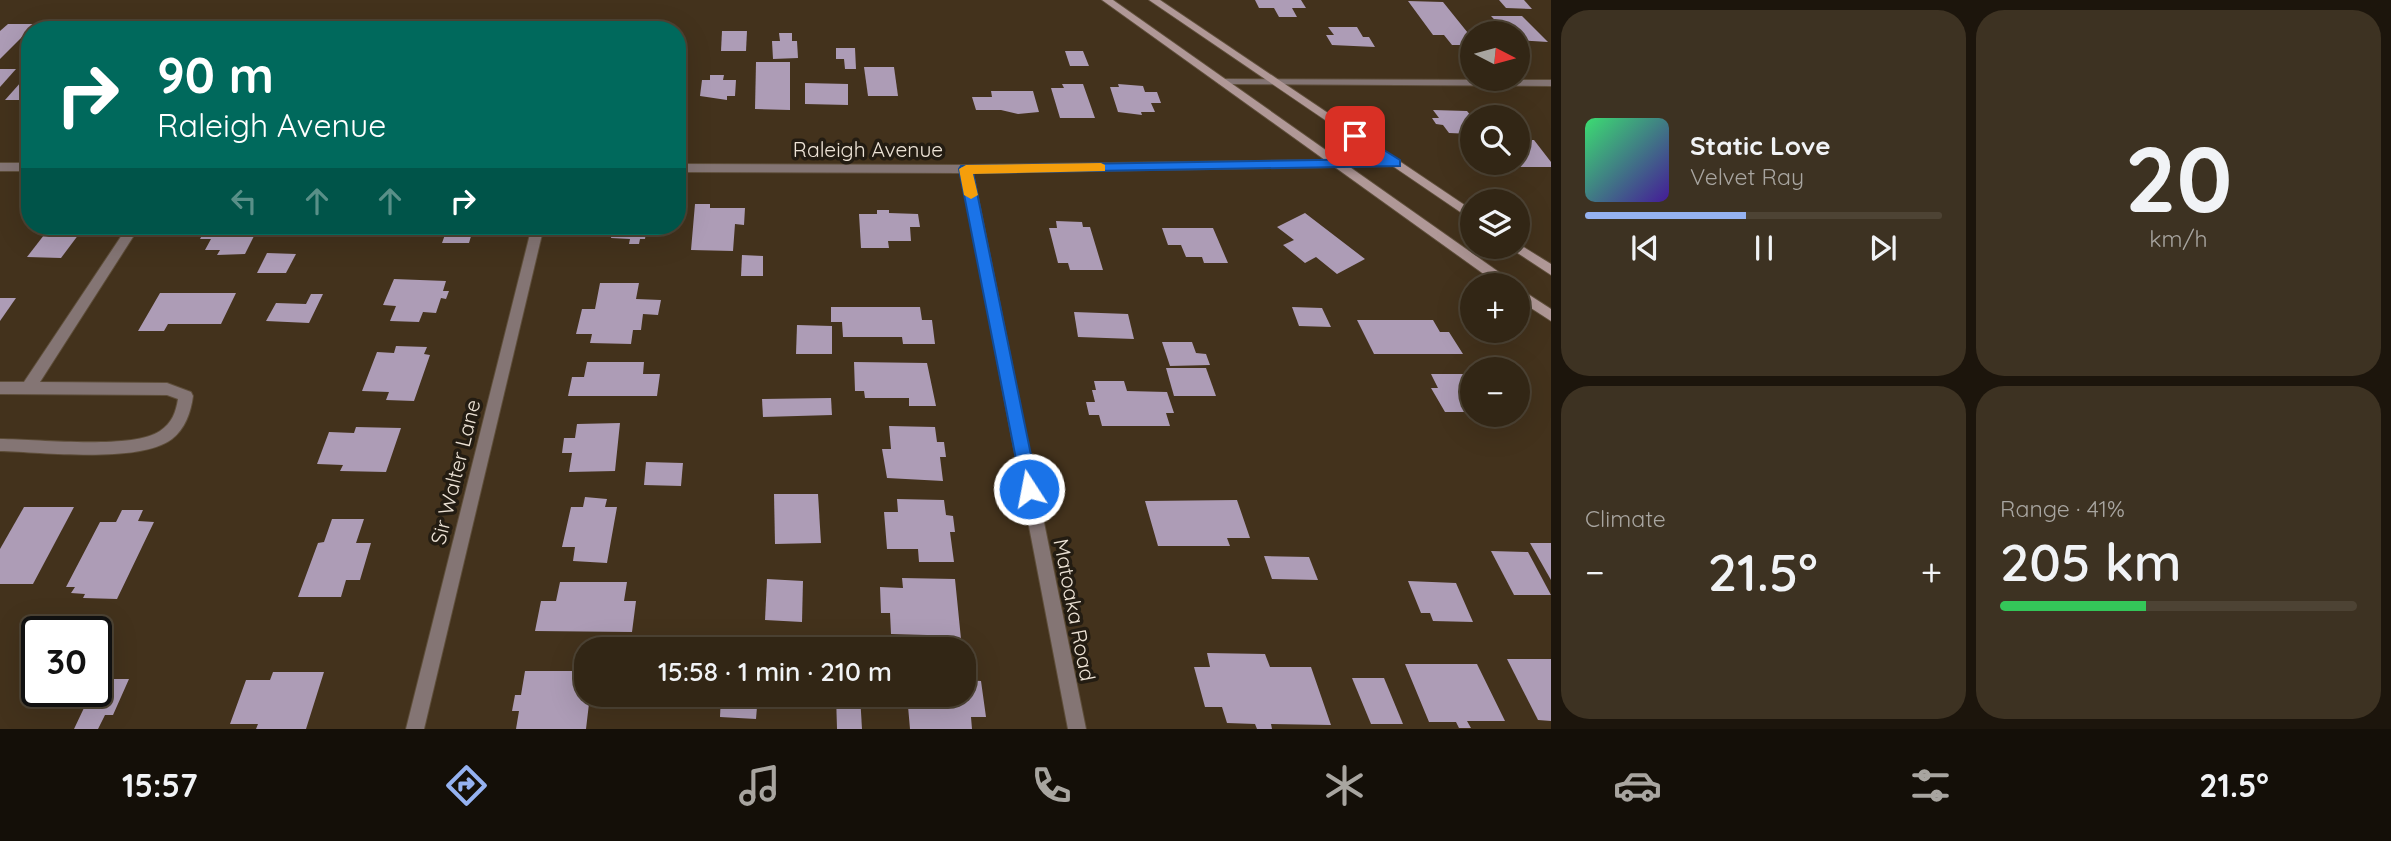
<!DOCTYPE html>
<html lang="en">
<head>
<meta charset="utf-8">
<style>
  body { margin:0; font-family:Quicksand,sans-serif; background:#3d3222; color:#f1f3f6; height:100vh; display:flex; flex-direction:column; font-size:26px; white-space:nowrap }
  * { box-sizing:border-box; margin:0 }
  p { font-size:23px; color:#a8a5a0 }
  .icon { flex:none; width:38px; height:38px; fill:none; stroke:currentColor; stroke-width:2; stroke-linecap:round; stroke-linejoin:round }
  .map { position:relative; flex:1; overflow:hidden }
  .panel { display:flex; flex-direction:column; gap:10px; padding:10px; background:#1c150c; width:840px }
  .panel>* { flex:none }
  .guide { position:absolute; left:21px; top:21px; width:665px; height:214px; border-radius:28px; box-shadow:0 7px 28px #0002,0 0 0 2px #4d4334; background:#00695c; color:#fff; overflow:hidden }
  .needle { width:46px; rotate:96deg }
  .tools { position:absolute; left:1460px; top:21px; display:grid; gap:14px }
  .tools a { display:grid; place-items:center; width:70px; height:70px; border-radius:50%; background:#322615; box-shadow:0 7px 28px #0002,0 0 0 2px #4d4334; font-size:35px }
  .speed { position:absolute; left:21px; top:616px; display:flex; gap:14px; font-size:35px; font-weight:700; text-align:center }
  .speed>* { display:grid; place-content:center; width:91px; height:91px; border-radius:50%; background:#322615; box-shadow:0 7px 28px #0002,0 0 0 2px #4d4334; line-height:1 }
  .speed .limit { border:4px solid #111; border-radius:10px; background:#fff; color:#111 }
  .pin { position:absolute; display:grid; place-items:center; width:60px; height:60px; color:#fff; margin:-30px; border-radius:14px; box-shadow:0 4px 10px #0006 }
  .me { position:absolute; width:77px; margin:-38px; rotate:349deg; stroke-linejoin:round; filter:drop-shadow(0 0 5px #0008) }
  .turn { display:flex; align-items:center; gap:24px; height:147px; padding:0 21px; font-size:32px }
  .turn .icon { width:91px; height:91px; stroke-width:2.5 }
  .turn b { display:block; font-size:49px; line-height:60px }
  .lanes { display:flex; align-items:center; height:66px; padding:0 21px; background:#0003; justify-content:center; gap:35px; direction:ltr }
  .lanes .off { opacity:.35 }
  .big { font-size:52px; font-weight:600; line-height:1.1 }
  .panel .card { flex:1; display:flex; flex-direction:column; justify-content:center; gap:10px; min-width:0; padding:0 24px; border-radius:28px; background:#3d3222 }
  .panel .dial { align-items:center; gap:0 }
  .dial b { font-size:91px; line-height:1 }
  .song { display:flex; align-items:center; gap:21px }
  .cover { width:84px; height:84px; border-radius:10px; background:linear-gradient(135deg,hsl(140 70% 55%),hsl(260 70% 35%)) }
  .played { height:7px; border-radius:4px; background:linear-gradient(90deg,#95b2f1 45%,#4d4334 45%) }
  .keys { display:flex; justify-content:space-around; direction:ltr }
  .heat { display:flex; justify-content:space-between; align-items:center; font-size:38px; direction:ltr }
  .charge { height:10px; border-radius:5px; background:linear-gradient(90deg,#34c759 41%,#4d4334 0) }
  .panel .tiles { flex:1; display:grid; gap:10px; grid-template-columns:repeat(2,1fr) }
  .trip { position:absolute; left:574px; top:637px; width:402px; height:70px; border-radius:28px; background:#322615; box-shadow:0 7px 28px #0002,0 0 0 2px #4d4334; font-weight:600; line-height:70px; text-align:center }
  .dock { display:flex; height:112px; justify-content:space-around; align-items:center; background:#140f08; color:#a8a5a0 }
  .dock .icon { width:49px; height:49px }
  .dock .selected { color:#95b2f1 }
  .dock b { font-size:32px; color:#f1f3f6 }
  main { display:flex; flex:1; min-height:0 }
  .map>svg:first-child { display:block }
  .building { fill:#ad9cb6 }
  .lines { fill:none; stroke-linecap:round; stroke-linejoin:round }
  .street-casing { stroke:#5e4e3a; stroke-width:2 }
  .secondary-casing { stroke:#5e4e3a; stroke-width:2 }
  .street { fill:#847574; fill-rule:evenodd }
  .secondary { fill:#b09897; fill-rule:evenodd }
  .route { fill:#1a73e8; stroke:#114b97; stroke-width:2 }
  .slow { fill:#f59e0b }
  .labels { text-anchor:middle; stroke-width:7; stroke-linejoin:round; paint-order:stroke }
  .street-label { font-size:21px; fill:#ede3d6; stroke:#231c12 }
</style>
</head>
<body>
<main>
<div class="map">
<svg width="1551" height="729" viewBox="0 0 1551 729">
  <rect width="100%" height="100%" fill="#43321c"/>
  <g class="building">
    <path d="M1255 0H1301L1306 8H1292L1297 17H1279L1274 8H1259Z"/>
    <path d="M1499 0H1524L1532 9 1506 8Z"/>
    <path d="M1408 1 1443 2 1472 38V45H1452L1444 35H1433Z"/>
    <path d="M1491 16H1522L1548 42 1517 40V33H1507Z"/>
    <path d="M8 24H35L0 59V31Z"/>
    <path d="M1328 27H1357L1363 37H1369L1375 47 1332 45 1326 35H1334Z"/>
    <path d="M722 31H747L746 51H721Z"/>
    <path d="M779 33H792V41H797L798 58 773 59 772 41H780Z"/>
    <path d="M836 48H855L856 69H845L844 59H836Z"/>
    <path d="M1065 51H1083L1089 66H1070Z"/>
    <path d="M756 62H790V110L755 109Z"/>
    <path d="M864 67H894L898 96H868Z"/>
    <path d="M0 69H16L0 87Z"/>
    <path d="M30 72V100H5Z"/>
    <path d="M710 75H724L723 80H736L735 96H727V100L700 96 702 80H710Z"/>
    <path d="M805 83 848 84V105L805 104Z"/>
    <path d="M1062 84H1083L1095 118H1060L1051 88H1064Z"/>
    <path d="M1118 84 1143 86 1145 92H1157L1161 103H1151L1155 112H1141L1142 115 1118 112 1110 87H1119Z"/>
    <path d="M991 91H1033L1039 112 1018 114 1001 110H976L972 97H992Z"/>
    <path d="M1433 110 1467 111 1472 117V134L1449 133 1443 125 1436 124 1432 118H1439Z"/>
    <path d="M1517 140H1534L1551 162V167H1516L1513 163H1517Z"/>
    <path d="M695 204H710V208H745L744 225 735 224 733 251 691 250Z"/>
    <path d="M877 210H889V213L918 214 920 227H910L911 241H888L889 248H861L859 214H877Z"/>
    <path d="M1305 213 1365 259 1337 274 1316 257 1305 263 1283 245 1294 240 1277 227Z"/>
    <path d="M1056 221 1082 222 1083 227H1090L1103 270H1070L1068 263H1058L1049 228H1057Z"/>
    <path d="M51 226H85L61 258 27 257Z"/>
    <path d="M207 226H259L245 254 217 255 220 250H205L211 239H200Z"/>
    <path d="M436 226H474L469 243H442L447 229H435Z"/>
    <path d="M604 226H647L645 239H640L639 244H629L630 239 611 238 612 232H602Z"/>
    <path d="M1162 228H1213L1228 263H1204L1202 257H1186L1181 245H1168Z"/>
    <path d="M267 253 296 254 286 273H257Z"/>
    <path d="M742 255 763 256V276H741Z"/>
    <path d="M394 279 446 281 443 291H449L446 299 441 298 436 313 423 312 419 322 390 321 396 306 383 305Z"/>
    <path d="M600 283H639L636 299 661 300 658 315 643 314 641 330H633L631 344 590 343 592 334H576L582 309H595Z"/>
    <path d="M160 293H236L221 324H168L164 331H138Z"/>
    <path d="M311 294H323L309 323 266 321 276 303 306 304Z"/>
    <path d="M0 298H16L0 321Z"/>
    <path d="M831 307H920L922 320H932L935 344H903L902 337H843L842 322H831Z"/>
    <path d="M1292 307 1322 308 1331 327 1299 326Z"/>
    <path d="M1074 312 1128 314 1134 339 1078 337Z"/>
    <path d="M1357 320H1433L1440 332H1449L1463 354H1374Z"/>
    <path d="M797 325 832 326V354H796Z"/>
    <path d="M1162 342H1192L1196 353 1206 354 1210 365 1170 366Z"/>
    <path d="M396 346 427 347 424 354 430 355 414 401 386 400 389 392 362 391 377 352 394 353Z"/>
    <path d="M587 362H644L643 374H660L657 396H568L572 377H584Z"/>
    <path d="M854 362 927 363 936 406H909V398H865L864 391H855Z"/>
    <path d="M1166 368H1206L1216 396H1174Z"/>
    <path d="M1431 374H1472V412H1445L1431 388H1438Z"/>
    <path d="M1094 381H1124L1127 391 1167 392 1174 413H1166L1170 426H1102L1099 415H1089L1086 402H1095L1092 390H1096Z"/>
    <path d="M831 398 832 415 763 417 762 399Z"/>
    <path d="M620 423 615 471 569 472 572 453H562L564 438H575L577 424Z"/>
    <path d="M889 426 935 427 937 442H944L946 457H940L943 481 887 478 882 449H891Z"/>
    <path d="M356 427 401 428 386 472 340 471 343 465 317 464 329 432 354 433Z"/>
    <path d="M646 462 683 463 681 486 644 485Z"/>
    <path d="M774 494H818L821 543 775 544Z"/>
    <path d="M585 497 607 499 605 507H617L607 563 573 561 575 547H562L571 507H583Z"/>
    <path d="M897 499 944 500 946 515 953 516 955 532H950L954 562H919L918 549H887L884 512H898Z"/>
    <path d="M1237 500 1250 538H1227L1230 546H1158L1145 501Z"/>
    <path d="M24 507H74L33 584H0V549Z"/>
    <path d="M122 510H143L138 521 154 522 117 599 83 598 85 594 71 593 75 587H66L100 522H116Z"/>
    <path d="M332 519H364L356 543H371L360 580H346L341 597H298L318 543 324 542Z"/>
    <path d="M1530 543H1551V580Z"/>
    <path d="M1491 551 1528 552 1551 595H1514Z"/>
    <path d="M1264 556 1309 557 1318 580 1272 579Z"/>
    <path d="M902 578 955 579 962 649H928L927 635 891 634 890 613H881L880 587 903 588Z"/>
    <path d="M767 579 803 581 802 622 765 620Z"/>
    <path d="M1408 581 1456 583 1473 622 1433 621 1430 613H1421Z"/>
    <path d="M560 582H627L624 601H636L632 632 535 631 541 601H556Z"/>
    <path d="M1207 653 1265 654 1270 667H1311L1331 725 1271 724 1272 729H1257L1255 724 1227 723 1222 707H1205L1194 667H1210Z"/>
    <path d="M1507 659H1551V721L1538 720Z"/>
    <path d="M1405 664H1477L1505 721H1467L1471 728H1459L1456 722H1429Z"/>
    <path d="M525 671H586V695H590L586 729H516L519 711H512L515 695H521Z"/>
    <path d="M273 672H324L306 729H256L258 724H230L246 680H270Z"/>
    <path d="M1352 678H1384L1403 724H1371Z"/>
    <path d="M98 679H129L113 715H105L98 729H74L92 691H96Z"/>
    <path d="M964 680 981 681 986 717H971L972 729H910L907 695H964Z"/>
    <path d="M721 695H758L756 719 720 717Z"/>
    <path d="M836 695H860L862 729H837Z"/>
  </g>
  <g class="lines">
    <defs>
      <g id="street">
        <path d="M1223 79 1551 80V86L1219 84 1218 82Z"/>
        <path d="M1395 159 1401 163 1399 166 973 173 1086 729H1068L961 173 677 172V164L966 165Z"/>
        <rect x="0" y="163" width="30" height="8"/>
        <path d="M128 226H140L40 382 167 383 191 392 193 396C191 412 185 429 172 439 139 464 42 452 0 451V439C36 439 132 450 160 431 172 423 176 412 178 399L167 395 0 394V382H24Z"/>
        <path d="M532 226H544L424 729H406Z"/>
      </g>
      <g id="secondary">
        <path d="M1102 0H1113L1513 282 1514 285H1499Z"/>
        <path d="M1149 0H1160L1472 210V220Z"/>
        <path d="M1517 243 1551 264V275L1513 250 1511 247H1517Z"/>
        <path d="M1517 287 1551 309V321L1517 299Z"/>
      </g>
    </defs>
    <use href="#street" class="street-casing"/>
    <use href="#secondary" class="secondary-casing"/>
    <use href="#street" class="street"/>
    <use href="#secondary" class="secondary"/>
  </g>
  <path class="route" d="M1355 132 1400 160V166L973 173 1038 489 1035 495 1029 497 1023 495 959 169 961 166 1380 159 1350 139V133Z"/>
  <path class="slow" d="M1101 163 1105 165V171L973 174 978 195 971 199 964 195 959 169 966 165Z"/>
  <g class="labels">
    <g class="street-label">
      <text x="868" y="157">Raleigh Avenue</text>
      <text transform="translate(456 472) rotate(-76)" y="7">Sir Walter Lane</text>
      <text transform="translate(1074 610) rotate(79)" y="7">Matoaka Road</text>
    </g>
  </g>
</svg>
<div class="tools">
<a><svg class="needle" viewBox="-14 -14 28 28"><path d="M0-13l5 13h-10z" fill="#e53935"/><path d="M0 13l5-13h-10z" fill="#a8a5a0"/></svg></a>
<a><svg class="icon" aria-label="search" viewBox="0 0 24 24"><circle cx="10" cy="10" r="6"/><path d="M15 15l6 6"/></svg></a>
<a><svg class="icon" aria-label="layers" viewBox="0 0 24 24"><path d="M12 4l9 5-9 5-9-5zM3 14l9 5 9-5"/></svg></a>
<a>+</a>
<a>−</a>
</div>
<div class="speed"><div class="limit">30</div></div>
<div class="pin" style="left:1355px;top:136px;background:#d93025"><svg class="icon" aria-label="arrive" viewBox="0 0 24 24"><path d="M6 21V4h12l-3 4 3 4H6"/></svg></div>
<svg class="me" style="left:1029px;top:489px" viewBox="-20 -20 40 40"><circle r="17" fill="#1a73e8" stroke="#fff" stroke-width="3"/><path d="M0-11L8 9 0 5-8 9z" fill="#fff"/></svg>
<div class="trip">15:58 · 1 min · 210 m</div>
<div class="guide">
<div class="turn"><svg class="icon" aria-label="right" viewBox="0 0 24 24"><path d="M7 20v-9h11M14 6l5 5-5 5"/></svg><div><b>90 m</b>Raleigh Avenue</div></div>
<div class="lanes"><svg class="icon off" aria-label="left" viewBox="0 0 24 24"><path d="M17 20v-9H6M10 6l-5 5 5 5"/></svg><svg class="icon off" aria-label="ahead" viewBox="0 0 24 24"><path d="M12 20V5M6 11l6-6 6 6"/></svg><svg class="icon off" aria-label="ahead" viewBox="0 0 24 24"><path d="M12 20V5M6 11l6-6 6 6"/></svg><svg class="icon" aria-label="right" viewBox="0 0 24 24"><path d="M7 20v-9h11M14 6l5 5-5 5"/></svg></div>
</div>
</div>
<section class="panel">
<div class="tiles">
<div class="card">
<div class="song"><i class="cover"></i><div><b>Static Love</b><p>Velvet Ray</p></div></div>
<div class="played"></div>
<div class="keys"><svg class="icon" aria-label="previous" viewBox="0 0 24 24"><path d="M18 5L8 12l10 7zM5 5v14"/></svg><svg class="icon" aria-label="pause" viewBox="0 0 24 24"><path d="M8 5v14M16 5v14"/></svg><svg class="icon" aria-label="next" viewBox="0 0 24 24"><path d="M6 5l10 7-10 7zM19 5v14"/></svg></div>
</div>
<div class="card dial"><b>20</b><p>km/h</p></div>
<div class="card"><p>Climate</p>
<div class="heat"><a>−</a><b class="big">21.5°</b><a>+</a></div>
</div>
<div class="card"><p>Range · 41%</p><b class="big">205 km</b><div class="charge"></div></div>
</div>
</section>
</main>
<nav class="dock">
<b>15:57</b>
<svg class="icon selected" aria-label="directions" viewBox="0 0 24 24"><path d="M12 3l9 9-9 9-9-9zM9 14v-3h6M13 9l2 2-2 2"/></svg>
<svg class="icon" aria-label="music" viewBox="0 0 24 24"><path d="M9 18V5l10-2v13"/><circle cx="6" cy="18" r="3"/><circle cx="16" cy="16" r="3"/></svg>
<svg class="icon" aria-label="phone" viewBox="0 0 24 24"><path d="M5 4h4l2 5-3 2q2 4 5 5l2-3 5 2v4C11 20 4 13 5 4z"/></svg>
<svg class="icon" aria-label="climate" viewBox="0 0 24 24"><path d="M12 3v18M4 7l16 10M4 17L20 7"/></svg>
<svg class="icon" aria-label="car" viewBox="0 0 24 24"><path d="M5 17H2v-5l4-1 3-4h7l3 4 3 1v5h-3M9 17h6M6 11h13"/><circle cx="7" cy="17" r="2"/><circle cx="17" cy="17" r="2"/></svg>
<svg class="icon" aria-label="filters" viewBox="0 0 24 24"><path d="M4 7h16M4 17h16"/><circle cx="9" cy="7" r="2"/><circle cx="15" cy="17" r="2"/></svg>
<b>21.5°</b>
</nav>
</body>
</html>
